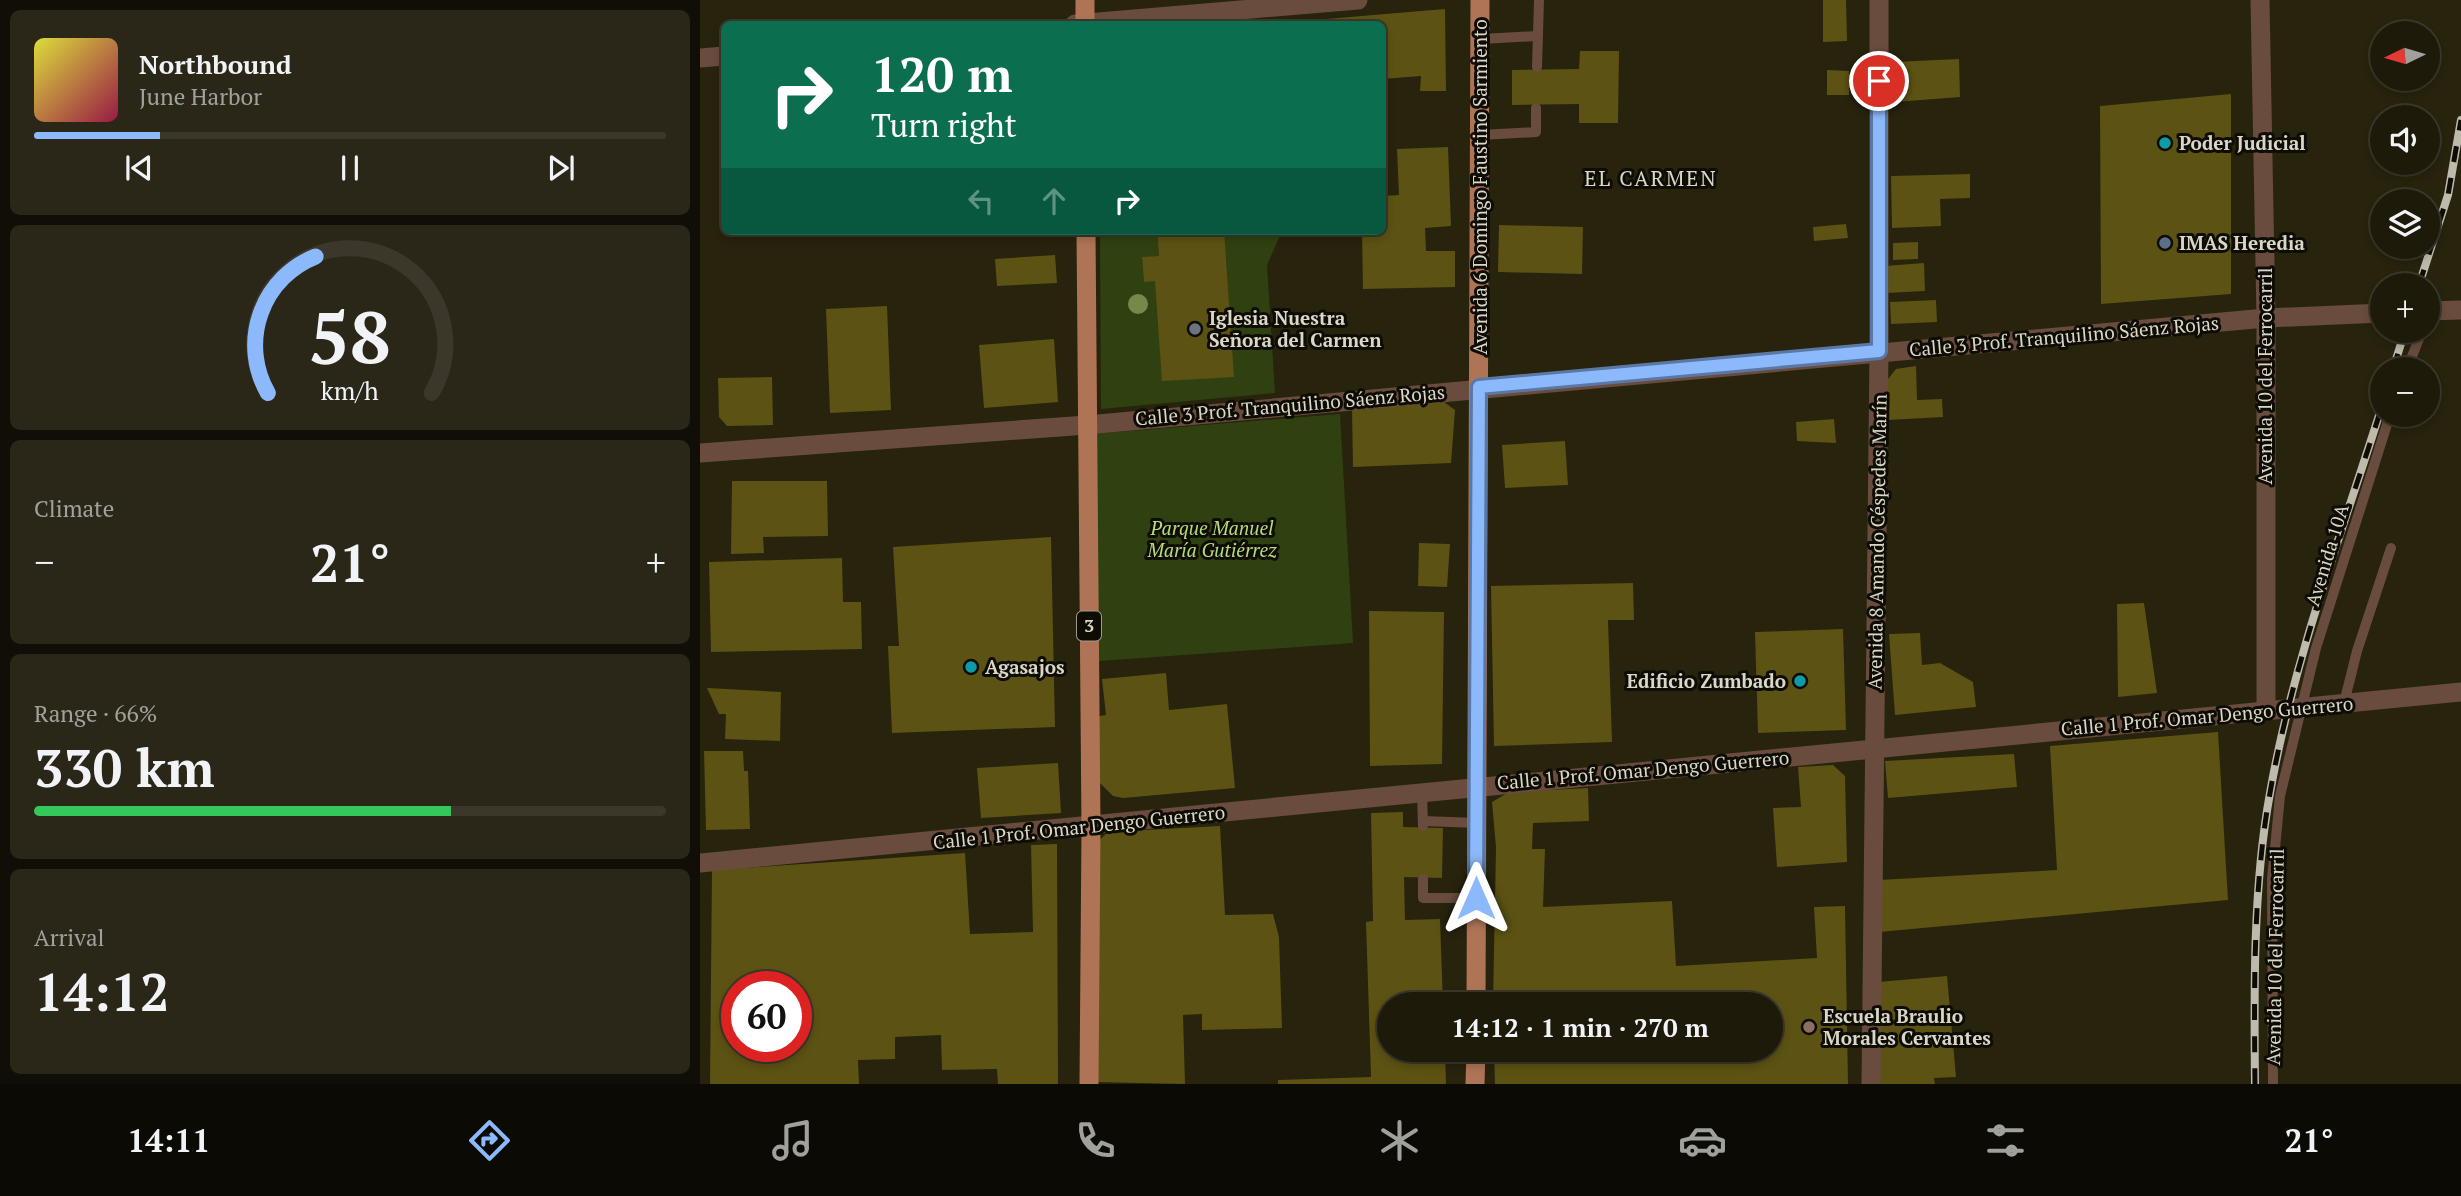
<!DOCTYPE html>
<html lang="en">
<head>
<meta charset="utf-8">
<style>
  body { margin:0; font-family:"PT Serif",serif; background:#2a2718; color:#f1f3f6; height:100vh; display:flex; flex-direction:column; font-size:26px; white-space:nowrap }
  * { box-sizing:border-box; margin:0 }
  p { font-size:23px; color:#a0a19c }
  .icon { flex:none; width:38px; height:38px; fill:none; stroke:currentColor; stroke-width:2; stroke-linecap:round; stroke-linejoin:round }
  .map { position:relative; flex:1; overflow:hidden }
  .drawer { display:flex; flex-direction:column; gap:10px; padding:10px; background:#100e06; width:700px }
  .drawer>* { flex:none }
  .top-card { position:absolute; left:21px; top:21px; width:665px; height:214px; border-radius:10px; box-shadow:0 4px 10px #0003,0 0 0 2px #3b382b; background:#0b6e4f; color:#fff; overflow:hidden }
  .needle { width:46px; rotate:265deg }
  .controls { position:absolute; left:1670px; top:21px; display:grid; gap:14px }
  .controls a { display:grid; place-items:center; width:70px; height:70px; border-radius:50%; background:#1d1a0a; box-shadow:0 4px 10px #0003,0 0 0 2px #3b382b; font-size:35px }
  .speed { position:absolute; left:21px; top:971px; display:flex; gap:14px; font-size:35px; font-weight:700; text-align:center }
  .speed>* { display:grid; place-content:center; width:91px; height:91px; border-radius:50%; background:#1d1a0a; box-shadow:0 4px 10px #0003,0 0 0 2px #3b382b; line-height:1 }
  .speed .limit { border:10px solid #d22; background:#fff; color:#111 }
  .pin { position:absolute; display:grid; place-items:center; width:60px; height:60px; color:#fff; margin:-30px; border:4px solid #fff; border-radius:50%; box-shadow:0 2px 7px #0007 }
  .me { position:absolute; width:77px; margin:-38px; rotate:0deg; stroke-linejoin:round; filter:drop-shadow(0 0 5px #0008) }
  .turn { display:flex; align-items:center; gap:24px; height:147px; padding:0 35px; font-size:32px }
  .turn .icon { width:91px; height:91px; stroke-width:2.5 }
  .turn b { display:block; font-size:49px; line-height:60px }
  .lanes { display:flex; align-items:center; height:66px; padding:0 35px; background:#0003; justify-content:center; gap:35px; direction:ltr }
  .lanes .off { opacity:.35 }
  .big { font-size:52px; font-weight:600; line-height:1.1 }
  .drawer .card { flex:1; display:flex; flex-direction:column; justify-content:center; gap:10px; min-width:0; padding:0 24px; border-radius:10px; background:#2a2718 }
  .drawer .dial { align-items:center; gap:0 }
  .dial svg { height:182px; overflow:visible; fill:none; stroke:#3b382b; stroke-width:7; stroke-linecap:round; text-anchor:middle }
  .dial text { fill:#f1f3f6; stroke:none }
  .song { display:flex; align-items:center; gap:21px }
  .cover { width:84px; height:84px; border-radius:10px; background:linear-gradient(135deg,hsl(60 70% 55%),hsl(340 70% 35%)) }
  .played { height:7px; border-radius:4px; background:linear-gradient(90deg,#8cb9fc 20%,#3b382b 20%) }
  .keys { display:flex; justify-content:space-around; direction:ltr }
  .heat { display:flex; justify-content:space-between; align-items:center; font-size:38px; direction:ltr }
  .charge { height:10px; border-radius:5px; background:linear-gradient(90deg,#34c759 66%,#3b382b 0) }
  .trip { position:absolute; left:677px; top:992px; width:406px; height:70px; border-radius:35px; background:#1d1a0a; box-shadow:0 4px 10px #0003,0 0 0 2px #3b382b; font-weight:600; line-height:70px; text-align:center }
  .tabs { display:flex; height:112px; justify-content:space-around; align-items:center; background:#0c0a04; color:#a0a19c }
  .tabs .icon { width:49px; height:49px }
  .tabs .selected { color:#8cb9fc }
  .tabs b { font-size:32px; color:#f1f3f6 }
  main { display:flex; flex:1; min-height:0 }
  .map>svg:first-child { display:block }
  .green { fill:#304111 }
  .building { fill:#5c5213; fill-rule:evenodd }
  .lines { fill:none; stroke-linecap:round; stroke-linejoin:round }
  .service { stroke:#694c3e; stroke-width:10 }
  .minor { stroke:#694c3e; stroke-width:19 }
  .tertiary { stroke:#694c3e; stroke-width:19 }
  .primary { stroke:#af7456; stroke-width:19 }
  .rail-casing { stroke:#bebbad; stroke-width:8 }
  .rail { stroke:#0e0c04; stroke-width:5; stroke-dasharray:16; stroke-linecap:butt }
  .tree { fill:#75894a }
  .route-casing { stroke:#5b78a4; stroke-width:18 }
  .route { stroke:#8cb9fc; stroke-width:12 }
  .culture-dot { fill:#0f9aa8; stroke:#0e0c04; stroke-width:2.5 }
  .service-dot { fill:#5c6f8a; stroke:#0e0c04; stroke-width:2.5 }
  .worship-dot { fill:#6b7280; stroke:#0e0c04; stroke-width:2.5 }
  .education-dot { fill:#8d6e63; stroke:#0e0c04; stroke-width:2.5 }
  .labels { text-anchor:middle; stroke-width:6; stroke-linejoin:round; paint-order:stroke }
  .shield { fill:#0e0c04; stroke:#9d9a8f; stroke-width:2 }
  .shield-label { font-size:18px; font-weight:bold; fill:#dad7ca }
  .poi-label { font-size:19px; font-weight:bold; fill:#dad7ca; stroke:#0e0c04; text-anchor:start }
  .street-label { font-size:19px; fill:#dad7ca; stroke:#0e0c04 }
  .park-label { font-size:19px; font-style:italic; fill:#b5dc7b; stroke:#0e0c04 }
  .neighbourhood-label { font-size:21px; letter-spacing:2px; fill:#dad7ca; stroke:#0e0c04 }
</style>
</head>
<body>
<main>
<section class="drawer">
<div class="card">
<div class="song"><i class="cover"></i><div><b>Northbound</b><p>June Harbor</p></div></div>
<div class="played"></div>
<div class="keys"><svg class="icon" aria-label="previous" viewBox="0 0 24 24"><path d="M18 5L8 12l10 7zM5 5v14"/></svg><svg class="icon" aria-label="pause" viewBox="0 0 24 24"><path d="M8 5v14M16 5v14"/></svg><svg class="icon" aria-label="next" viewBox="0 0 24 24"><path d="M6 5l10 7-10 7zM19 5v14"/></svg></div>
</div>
<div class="card dial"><svg viewBox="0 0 100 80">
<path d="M14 69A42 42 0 1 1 86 69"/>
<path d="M14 69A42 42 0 0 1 35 9" stroke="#8cb9fc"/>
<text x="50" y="56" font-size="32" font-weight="700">58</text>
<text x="50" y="72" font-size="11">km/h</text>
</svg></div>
<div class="card"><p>Climate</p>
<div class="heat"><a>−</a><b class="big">21°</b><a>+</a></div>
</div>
<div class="card"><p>Range · 66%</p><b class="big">330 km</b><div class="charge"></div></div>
<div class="card"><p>Arrival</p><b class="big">14:12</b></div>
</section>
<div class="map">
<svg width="1761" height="1084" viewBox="0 0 1761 1084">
  <rect width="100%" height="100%" fill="#27230d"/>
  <g class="green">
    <path d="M400 231H457L459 256 442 258 444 281H455L524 231H582L567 265 575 393 401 409Z"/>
    <path d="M640 414 653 643 399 661 393 434Z"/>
  </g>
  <g class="building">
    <path d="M1123 0H1146L1147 41 1123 42Z"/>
    <path d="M745 9 746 91H720L721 76 682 79V24H626V19Z"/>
    <path d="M880 51H919L918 123H879V104L812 105V70L879 69Z"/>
    <path d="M1259 59 1260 97 1195 102 1194 62Z"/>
    <path d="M1127 70 1149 71V95H1127Z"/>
    <path d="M1531 94V294L1401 304 1400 106Z"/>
    <path d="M748 147 751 226 725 228 726 251H755V287L663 289 662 231H682V196L699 195 697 149Z"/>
    <path d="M1270 174V198L1240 199 1241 226 1192 228 1191 176Z"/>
    <path d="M1146 224 1148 238 1114 241 1113 227Z"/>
    <path d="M799 225 883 227 882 274 798 272Z"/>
    <path d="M457 231H524L534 377 462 381 455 281 444 282 442 257 459 256Z"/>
    <path d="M1218 242V259L1193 260V243Z"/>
    <path d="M355 255 357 283 297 286 295 259Z"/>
    <path d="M1224 263 1225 291 1187 293 1185 266Z"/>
    <path d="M1236 300 1237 322 1191 324 1190 302Z"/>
    <path d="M187 306 191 410 130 413 126 309Z"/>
    <path d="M354 339 358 402 284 408 279 345Z"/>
    <path d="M1216 366 1217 400 1242 399 1243 417 1188 420V379L1196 369Z"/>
    <path d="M72 377 73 425 27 426 19 417 18 378Z"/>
    <path d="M744 402 755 410 751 463 653 467 652 408Z"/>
    <path d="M1134 419 1136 443 1097 441 1096 422Z"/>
    <path d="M865 441 868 485 805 488 802 445Z"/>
    <path d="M32 481H127L128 536 63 537 64 553 31 554Z"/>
    <path d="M351 537 355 727 192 733 188 646H199L193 547Z"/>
    <path d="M719 543 750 544 747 587 718 586Z"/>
    <path d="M142 558 143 602H161L162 649 11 652 9 562Z"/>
    <path d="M933 583 934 620H908L912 742 794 746 791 586Z"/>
    <path d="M1444 603 1457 693 1418 697 1417 604Z"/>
    <path d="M669 611 744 612 742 764 670 766Z"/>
    <path d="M1143 629 1146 730 1058 733 1055 632Z"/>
    <path d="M1220 633 1222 665 1240 663 1273 682 1276 707 1195 715 1189 634Z"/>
    <path d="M466 673 469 710 527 704 535 788 423 798 413 796 398 781 393 717 406 715 402 679Z"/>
    <path d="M7 688 81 692 80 741 25 739 26 714H19Z"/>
    <path d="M1518 732 1528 900 1179 932V880L1357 870 1350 746Z"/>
    <path d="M4 751H43L44 771H48L50 829 6 830Z"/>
    <path d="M1314 754 1317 787 1188 798 1185 761Z"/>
    <path d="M358 763 361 813 281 818 277 768Z"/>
    <path d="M1133 765 1145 776 1147 862 1077 867 1073 808 1101 807 1098 767Z"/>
    <path d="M888 788 889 821 833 823 832 849H845L843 907 972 901 976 966 1117 958 1114 907 1145 906 1148 1084H795L794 1050H1071V1004H793L796 847 792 802 809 792Z"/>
    <path d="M703 812V827L743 828 742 878 704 877 705 920 740 919 743 1004H690V1050H745L746 1084H578V1080L671 1077 666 922 673 921 671 813Z"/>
    <path d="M520 826 525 915 573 914 579 937 582 1028 502 1030V1014L483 1015 485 1084 395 1082V844L408 832Z"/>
    <path d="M357 844 358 1084H298L297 1069 242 1070 241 1035 195 1037V1059L158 1060 159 1084H10L12 870 265 853 270 934 333 932 331 845ZM37 987H96V1046H37Z"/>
    <path d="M1247 976 1256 1077 1234 1078 1235 1084H1179L1178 982Z"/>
  </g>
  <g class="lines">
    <g class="service">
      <path d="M781 39 837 36"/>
      <path d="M837 67 839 0"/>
      <path d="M780 135 836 132V108"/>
      <path d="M1707 369 1722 331"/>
      <path d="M1644 703 1657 651 1691 548"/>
      <path d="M722 792 723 826"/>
      <path d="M723 821 777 823"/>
      <path d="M723 879V898H776"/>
      <path d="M1573 1084 1572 879 1580 796 1616 648 1690 415"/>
    </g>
    <g class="minor">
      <path d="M1560 0 1566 318V710"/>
      <path d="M375 24 658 0"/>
      <path d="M0 58 24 56"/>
      <path d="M1727 311 1761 310"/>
      <path d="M0 453 387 425 1566 318 1682 313"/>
      <path d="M0 863 1761 692"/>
    </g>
    <path class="tertiary" d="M1171 1084 1179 351V0"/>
    <g class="primary">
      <path d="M385 0V24"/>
      <path d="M386 231 391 828 389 1084"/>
      <path d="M776 1004 780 0"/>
      <path d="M775 1084 776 1050"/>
    </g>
    <defs>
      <g id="rail">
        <path d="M1719 285 1748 195 1761 120"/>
        <path d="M1693 369 1705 331"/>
        <path d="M1555 1084C1554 989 1553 886 1570 793 1593 661 1642 533 1682 406"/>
      </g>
    </defs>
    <use href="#rail" class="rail-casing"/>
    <use href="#rail" class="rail"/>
  </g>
  <circle class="tree" cx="438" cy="304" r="10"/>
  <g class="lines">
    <defs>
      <path id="route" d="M776 898 779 387 1179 351V81"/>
    </defs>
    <use href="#route" class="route-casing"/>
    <use href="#route" class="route"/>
  </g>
  <g class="culture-dot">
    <circle cx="1465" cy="143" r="7"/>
    <circle cx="271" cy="667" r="7"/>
    <circle cx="1100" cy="681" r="7"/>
  </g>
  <circle class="service-dot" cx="1465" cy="243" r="7"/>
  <circle class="worship-dot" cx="495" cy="329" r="7"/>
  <circle class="education-dot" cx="1109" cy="1027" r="7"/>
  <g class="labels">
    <rect class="shield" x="377" y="611.5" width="24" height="29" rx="5"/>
    <g class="shield-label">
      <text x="389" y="632">3</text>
    </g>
    <g class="poi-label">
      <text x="1479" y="150">Poder Judicial</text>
      <text x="1479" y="250">IMAS Heredia</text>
      <text x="509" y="325">Iglesia Nuestra<tspan x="509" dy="22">Señora del Carmen</tspan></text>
      <text x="285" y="674">Agasajos</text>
      <text x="1086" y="688" text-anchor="end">Edificio Zumbado</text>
      <text x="1123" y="1023">Escuela Braulio<tspan x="1123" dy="22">Morales Cervantes</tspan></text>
    </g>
    <g class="street-label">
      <text transform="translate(780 187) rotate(-90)" y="7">Avenida 6 Domingo Faustino Sarmiento</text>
      <text transform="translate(1364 336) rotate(-5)" y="7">Calle 3 Prof. Tranquilino Sáenz Rojas</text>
      <text transform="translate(1565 376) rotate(-90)" y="7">Avenida 10 del Ferrocarril</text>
      <text transform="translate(590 405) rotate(-5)" y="7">Calle 3 Prof. Tranquilino Sáenz Rojas</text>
      <text transform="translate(1177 542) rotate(-89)" y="7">Avenida 8 Amando Céspedes Marín</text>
      <text transform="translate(1627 555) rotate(-73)" y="7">Avenida 10A</text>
      <text transform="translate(1507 716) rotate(-5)" y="7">Calle 1 Prof. Omar Dengo Guerrero</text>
      <text transform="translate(943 770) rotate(-5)" y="7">Calle 1 Prof. Omar Dengo Guerrero</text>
      <text transform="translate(379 827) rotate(-6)" y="7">Calle 1 Prof. Omar Dengo Guerrero</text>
      <text transform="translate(1575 957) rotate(-89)" y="7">Avenida 10 del Ferrocarril</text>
    </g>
    <g class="park-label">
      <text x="512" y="535">Parque Manuel<tspan x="512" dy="22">María Gutiérrez</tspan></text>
    </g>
    <g class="neighbourhood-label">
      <text x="951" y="186">EL CARMEN</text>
    </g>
  </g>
</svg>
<div class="controls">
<a><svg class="needle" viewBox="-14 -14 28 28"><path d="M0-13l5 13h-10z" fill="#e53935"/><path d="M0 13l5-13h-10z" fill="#a0a19c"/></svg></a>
<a><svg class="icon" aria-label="sound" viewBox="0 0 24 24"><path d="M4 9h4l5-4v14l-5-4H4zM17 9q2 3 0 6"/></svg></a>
<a><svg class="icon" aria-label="layers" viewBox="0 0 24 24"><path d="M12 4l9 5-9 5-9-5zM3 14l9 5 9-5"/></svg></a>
<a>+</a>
<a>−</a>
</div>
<div class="speed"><div class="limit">60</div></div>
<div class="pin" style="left:1179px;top:81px;background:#d93025"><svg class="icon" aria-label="arrive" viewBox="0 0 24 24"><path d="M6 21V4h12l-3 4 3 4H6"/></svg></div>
<svg class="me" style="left:776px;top:898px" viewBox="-20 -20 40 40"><path d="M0-17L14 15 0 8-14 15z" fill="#8cb9fc" stroke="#fff" stroke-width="4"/></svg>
<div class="trip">14:12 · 1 min · 270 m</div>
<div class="top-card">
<div class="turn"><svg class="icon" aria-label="right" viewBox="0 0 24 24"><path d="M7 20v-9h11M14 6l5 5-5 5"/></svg><div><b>120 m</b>Turn right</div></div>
<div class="lanes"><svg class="icon off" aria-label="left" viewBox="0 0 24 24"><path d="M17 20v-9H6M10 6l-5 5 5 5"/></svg><svg class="icon off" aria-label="ahead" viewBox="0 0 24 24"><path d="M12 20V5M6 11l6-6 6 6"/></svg><svg class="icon" aria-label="right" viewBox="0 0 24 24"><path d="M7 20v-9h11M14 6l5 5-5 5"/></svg></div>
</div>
</div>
</main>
<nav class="tabs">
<b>14:11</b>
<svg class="icon selected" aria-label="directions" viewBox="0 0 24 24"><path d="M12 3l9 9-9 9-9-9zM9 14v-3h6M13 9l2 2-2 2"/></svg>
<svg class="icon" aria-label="music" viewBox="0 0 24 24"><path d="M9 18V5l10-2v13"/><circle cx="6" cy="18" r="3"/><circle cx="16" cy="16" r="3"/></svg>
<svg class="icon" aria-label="phone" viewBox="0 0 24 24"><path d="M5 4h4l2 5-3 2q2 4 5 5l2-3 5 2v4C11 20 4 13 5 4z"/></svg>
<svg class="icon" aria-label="climate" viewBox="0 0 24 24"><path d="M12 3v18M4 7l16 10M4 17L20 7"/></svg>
<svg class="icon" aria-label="car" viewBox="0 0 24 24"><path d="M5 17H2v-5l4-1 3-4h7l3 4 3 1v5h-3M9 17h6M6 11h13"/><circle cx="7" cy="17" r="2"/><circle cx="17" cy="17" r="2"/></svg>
<svg class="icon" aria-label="filters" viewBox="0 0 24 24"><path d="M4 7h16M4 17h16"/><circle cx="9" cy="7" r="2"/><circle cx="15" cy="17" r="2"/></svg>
<b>21°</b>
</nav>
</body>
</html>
